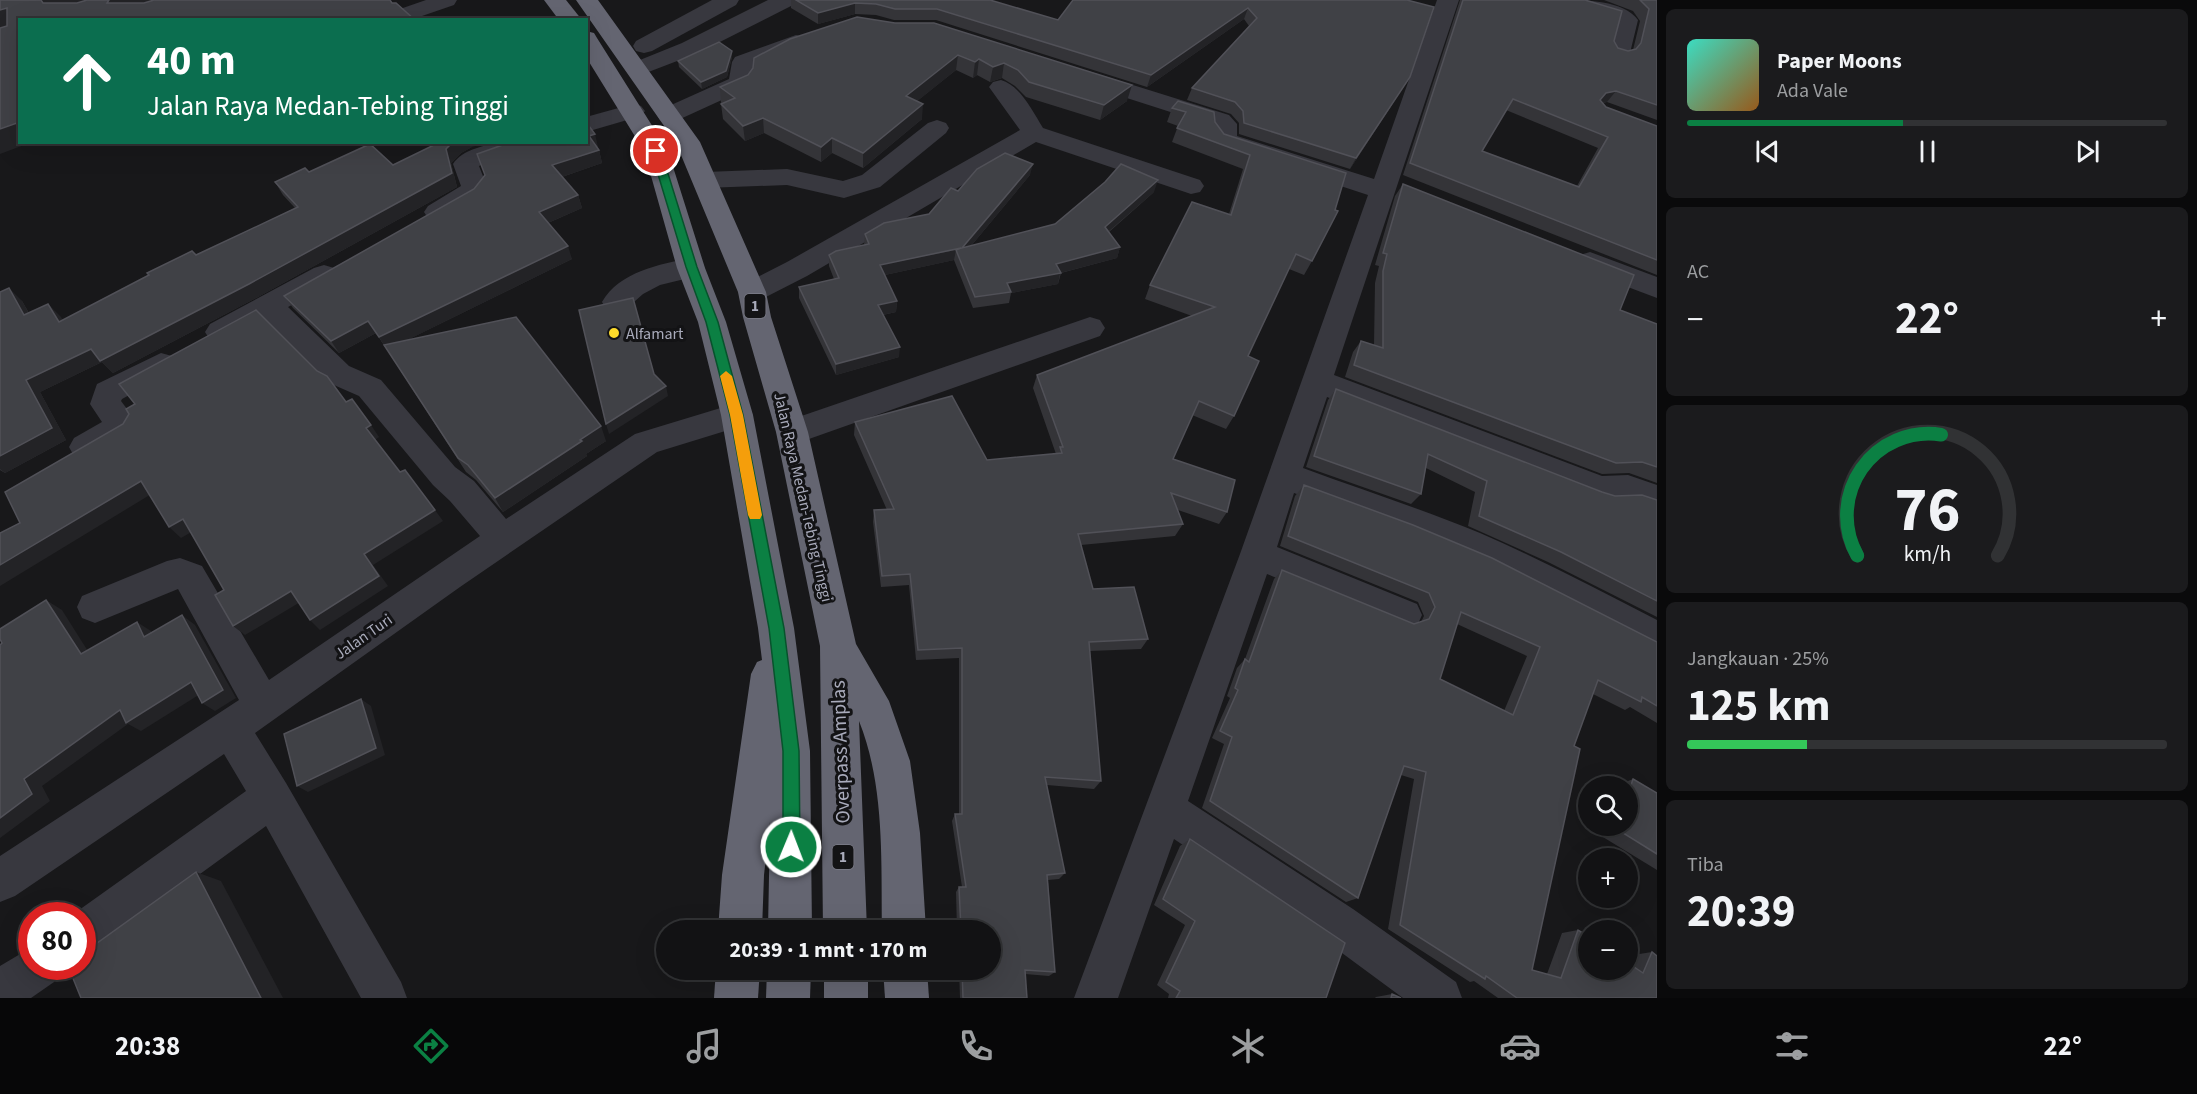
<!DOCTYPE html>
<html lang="id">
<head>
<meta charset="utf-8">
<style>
  body { margin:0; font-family:"Source Sans 3",sans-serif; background:#1b1b1d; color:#f1f3f6; height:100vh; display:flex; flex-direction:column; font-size:22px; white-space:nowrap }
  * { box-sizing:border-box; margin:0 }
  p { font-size:20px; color:#9c9ea0 }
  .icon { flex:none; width:33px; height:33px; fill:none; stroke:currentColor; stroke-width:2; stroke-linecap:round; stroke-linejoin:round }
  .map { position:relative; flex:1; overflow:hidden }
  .panel { display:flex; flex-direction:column; gap:9px; padding:9px; background:#0a0a0b; width:540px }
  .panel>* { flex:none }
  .guide { position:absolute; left:18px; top:18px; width:570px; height:126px; border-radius:0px; box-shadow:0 6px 24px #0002,0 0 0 2px #313234; background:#0b6e4f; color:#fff; overflow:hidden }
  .fabs { position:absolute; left:1578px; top:776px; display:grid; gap:12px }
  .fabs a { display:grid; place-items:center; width:60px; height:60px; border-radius:50%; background:#121214; box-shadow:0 6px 24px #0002,0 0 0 2px #313234; font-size:30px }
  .speed { position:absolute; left:18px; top:902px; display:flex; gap:12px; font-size:30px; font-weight:700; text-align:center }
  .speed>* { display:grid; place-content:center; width:78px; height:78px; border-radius:50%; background:#121214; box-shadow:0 6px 24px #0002,0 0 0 2px #313234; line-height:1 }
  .speed .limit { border:9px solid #d22; background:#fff; color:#111 }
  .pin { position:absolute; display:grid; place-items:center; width:51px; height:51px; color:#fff; margin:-26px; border:3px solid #fff; border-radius:50%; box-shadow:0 2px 6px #0007 }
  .me { position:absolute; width:66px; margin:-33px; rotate:1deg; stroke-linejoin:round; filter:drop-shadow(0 0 4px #0008) }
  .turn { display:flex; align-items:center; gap:21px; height:126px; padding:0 30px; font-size:27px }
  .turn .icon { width:78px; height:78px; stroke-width:2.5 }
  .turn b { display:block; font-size:42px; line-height:51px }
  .big { font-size:45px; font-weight:700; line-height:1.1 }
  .panel .card { flex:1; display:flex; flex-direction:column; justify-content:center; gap:9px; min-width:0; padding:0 21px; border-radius:9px; background:#1b1b1d }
  .panel .dial { align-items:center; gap:0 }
  .dial svg { height:156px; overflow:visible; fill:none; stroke:#313234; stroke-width:7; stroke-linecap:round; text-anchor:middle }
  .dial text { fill:#f1f3f6; stroke:none }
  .song { display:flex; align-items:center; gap:18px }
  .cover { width:72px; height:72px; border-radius:9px; background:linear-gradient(135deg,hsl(170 70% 55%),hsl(30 70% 35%)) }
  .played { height:6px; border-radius:3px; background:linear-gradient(90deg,#0b8043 45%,#313234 45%) }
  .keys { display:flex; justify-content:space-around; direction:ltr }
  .heat { display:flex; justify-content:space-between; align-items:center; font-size:33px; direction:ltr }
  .charge { height:9px; border-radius:4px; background:linear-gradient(90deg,#34c759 25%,#313234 0) }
  .trip { position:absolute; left:656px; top:920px; width:345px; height:60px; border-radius:30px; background:#121214; box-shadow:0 6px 24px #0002,0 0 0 2px #313234; font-weight:700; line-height:60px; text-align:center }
  .dock { display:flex; height:96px; justify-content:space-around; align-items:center; background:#070708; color:#9c9ea0 }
  .dock .icon { width:42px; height:42px }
  .dock .current { color:#0b8043 }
  .dock b { font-size:27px; color:#f1f3f6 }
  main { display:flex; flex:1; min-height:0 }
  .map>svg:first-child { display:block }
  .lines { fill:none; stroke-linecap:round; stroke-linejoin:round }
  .minor { fill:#38383f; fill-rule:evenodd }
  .highway { fill:#646571; fill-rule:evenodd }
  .wall { fill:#343438; fill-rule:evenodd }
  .shaded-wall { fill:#232326 }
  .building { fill:#404146; stroke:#515158; stroke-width:1.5; fill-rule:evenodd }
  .route { fill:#0b8043; stroke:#07532c; stroke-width:1.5 }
  .slow { fill:#f59e0b }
  .poi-dot { fill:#ffdc2b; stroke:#131315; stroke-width:2 }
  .labels { text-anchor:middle; stroke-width:6; stroke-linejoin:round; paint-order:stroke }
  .shield { fill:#131315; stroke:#7c7d89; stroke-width:1.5 }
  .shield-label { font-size:15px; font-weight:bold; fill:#a9abbb }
  .poi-label { font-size:16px; fill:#a9abbb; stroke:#131315; text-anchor:start }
  .street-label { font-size:16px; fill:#a9abbb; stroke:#131315 }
  .near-street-label { font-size:20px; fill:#a9abbb; stroke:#131315 }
</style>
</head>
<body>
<main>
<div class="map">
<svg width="1657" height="998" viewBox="0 0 1657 998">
  <rect width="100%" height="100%" fill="#18181a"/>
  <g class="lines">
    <g class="minor">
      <path d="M426 0H457L454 5 422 16 425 20H401L397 14 400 9Z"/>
      <path d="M712 0H739L736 5 652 51 644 53 636 51 633 46 636 41Z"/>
      <path d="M768 0H796L793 5 698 53 638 76 630 74 627 69 630 64 682 43Z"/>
      <path d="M1437 0H1459L1334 375 1602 476 1628 475 1657 485V513L1628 503 1601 504 1589 500 1327 397 1303 468C1362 490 1422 509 1480 533 1540 559 1599 590 1657 620V656L1481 566 1404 533 1294 493 1277 547 1417 604 1422 615 1417 626 1404 631 1267 574 1188 801 1353 909 1456 982 1462 998H1403L1323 939 1174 839 1118 998H1074L1240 554 1368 195 1219 146 1211 135V125L1080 83 1076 78 1080 73 1088 71 1229 115 1237 124V136L1374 179Z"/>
      <path d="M1562 0C1584 0 1624 0 1638 20L1630 53 1627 58 1619 60 1611 58 1608 53 1616 21 1565 5Z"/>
      <path d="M796 35 804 37 807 42 804 47 754 66 752 83 748 88 678 120 669 122 660 120 657 115 660 110 729 79 732 62 735 57Z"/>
      <path d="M1001 80C1020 85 1033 112 1043 128L1200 180 1204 186 1200 192 1191 194 1036 142 807 276 762 299 752 302 742 299 738 292 742 285 787 262 1020 130 989 87 993 82Z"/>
      <path d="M633 104 641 106 645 111 641 116 586 132V117Z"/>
      <path d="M937 120 946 123 949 128 946 133 880 187 844 198 787 185 705 188 696 186 692 180 696 174 705 172 787 169 843 181 862 175 928 123Z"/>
      <path d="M498 142H538L535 147 483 164 479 166 488 189 484 195C467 205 448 224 428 218L424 212 428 206 461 186 453 164C463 149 482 147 498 142Z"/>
      <path d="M1590 252 1657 277V298L1580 269 1576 262 1580 255Z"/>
      <path d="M691 258 701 261 705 268 701 275 660 285 643 294 626 309 616 312 606 309 602 302C619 272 660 264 691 258Z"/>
      <path d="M324 265 334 268 338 275 334 282 288 307 349 366 381 380 455 467 474 481 506 519 635 434 737 403 748 406 753 415 748 424 657 452 460 587 255 733 286 783 401 982 407 998H361L266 826 97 949 82 955V915H72L246 791 224 754 15 896 0 902V856L239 700 178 589 95 623 82 618 77 607 82 596 167 561 180 558 202 566 269 680 480 536 450 501 433 485 359 396 327 382 266 320C248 330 230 346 210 340L205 332 210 324 314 268Z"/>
      <path d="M1090 317 1100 320 1105 328 1100 336 792 445 781 441 776 432 781 423Z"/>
      <path d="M161 353 172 356 176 364 172 372 122 399 121 401 139 425 134 434 96 456 85 460 74 456 69 447 74 438 102 422 90 404 97 384Z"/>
      <path d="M32 947V966H60L54 982 31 998H0V966Z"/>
    </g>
    <g class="highway">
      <path d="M544 0H566L582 20H559Z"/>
      <path d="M576 0H598L700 142 766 292 771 317 808 432 856 644 889 701 910 761 920 833 926 930H882C881 861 885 786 859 721L867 930H823L820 646 776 432 743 317 738 292 676 143Z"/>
      <path d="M586 31 594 33 597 38 668 151 705 268 726 322 753 415 794 628 810 751 812 930H768L770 822 764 875 762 930H718L722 875 751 674 757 662 762 660 758 628 721 415 698 322 677 268 644 151 586 57Z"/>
      <path d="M716 969H760L758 998H714Z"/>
      <path d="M767 969H811L810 998H766Z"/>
      <rect x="824" y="969" width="44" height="29"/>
      <path d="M883 969H927L929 998H885Z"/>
    </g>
  </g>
  <g class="wall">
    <path d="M791 0H990L1058 20 1073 0H1407L1410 77 1350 169 1239 134V123L1231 114 1187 100 1192 88 1249 26 1244 19 1147 87 936 20H894L876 15 855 14 818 24 791 8Z"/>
    <path d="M1460 0H1585L1614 41 1618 48 1628 51 1633 50 1640 21 1633 11 1604 0H1597H1657V120L1607 102 1603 103 1606 107 1657 126V275L1403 175ZM1506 110 1598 148 1577 186 1482 151Z"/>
    <path d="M857 17 1127 101 1100 120 1026 97 1015 86 1002 78 990 82 977 75 973 78 956 70 917 101 922 119 863 168 832 153 821 162 764 133 745 141 723 119 721 104 722 103H721L720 87 748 75Z"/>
    <path d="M732 51V57L727 77 702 89 679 67 678 61Z"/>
    <path d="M1172 108 1215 122 1224 134 1346 173 1312 261 1304 275 1289 269 1248 356 1234 416 1226 429 1192 415 1173 459 1227 512 1219 524 1178 510 1183 524 1175 536 1081 545 1093 589 1148 639 1141 649 1090 651 1101 781 1094 789 1047 785 1065 873 1059 879 1048 880 1055 972 1049 976 1025 974 1027 998H960L959 969H990V930H957L956 892 959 887H962L952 821 955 814H959V658L916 660 909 585 881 587 873 522 874 510H887L854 435 855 422 987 460 1056 454 1033 388 1037 375 1192 316 1145 299 1150 285 1229 214 1243 169 1172 142 1178 126 1167 122Z"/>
    <path d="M511 142 598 147H597L599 150 602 163 562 177 578 195 582 208 548 223 572 259 405 341 606 441 586 454 587 456 503 512 476 480 466 472 376 333 339 353 293 308 284 296 474 189Z"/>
    <path d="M472 147 461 153 451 163 457 187 258 297 113 373 102 362 40 392 66 440 5 473 0 470V292L22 301 29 313 48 304 62 320 295 208 283 195 275 182 309 172 393 165Z"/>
    <path d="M1030 175 971 246 1055 224 1154 192 1109 232 1120 247 1117 258 1061 273 1058 284 1011 293 1009 303 973 308 954 260 885 275 897 301 896 312 883 315 899 357 836 375 799 298V287L834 279 829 266V255L864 245 865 234 929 214 958 191Z"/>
    <path d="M1403 184 1620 310 1657 324V483L1629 473 1602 474 1345 377 1353 352 1361 341 1374 345 1375 283 1379 266 1375 265 1395 196Z"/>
    <path d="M1336 389 1602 492 1615 496 1657 500V617L1548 562 1468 526 1475 492 1426 468 1421 494 1411 504 1306 467 1328 400Z"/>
    <path d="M1304 485 1657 642V723L1630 707 1625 710 1593 694 1574 746 1532 970 1547 974 1562 933 1578 930 1630 964 1633 955 1652 952 1657 998H1498L1474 981 1470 982 1388 929 1414 779 1401 775 1358 898 1346 902 1202 808 1224 744 1212 738 1230 698 1227 696 1237 668 1245 659 1274 579 1282 570 1414 624 1421 622 1424 616 1418 602 1280 546 1295 496ZM1457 624 1527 656 1504 711 1440 679Z"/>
    <path d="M1633 779 1657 793V870L1598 834 1602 825H1628V786H1616Z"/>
    <path d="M1190 839 1326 998H1168L1169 994 1157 985 1185 925 1154 905 1180 846Z"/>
    <path d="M1392 994 1401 998H1375L1376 997Z"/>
  </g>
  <g class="shaded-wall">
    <path d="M41 0H96L54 19Z"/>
    <path d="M109 0H162L123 13 107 3Z"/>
    <path d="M855 3V14L818 24V13Z"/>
    <path d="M7 8 20 25 0 33V10Z"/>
    <path d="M1248 8 1244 19 1147 87 1151 75Z"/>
    <path d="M732 51V57L727 77 702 89 701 82Z"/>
    <path d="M958 55 956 70 905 111 906 96Z"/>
    <path d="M979 59 977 75 973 78 975 62Z"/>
    <path d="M1004 63 1002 78 990 82 993 67Z"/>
    <path d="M1410 77 1403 88 1350 169 1356 158Z"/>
    <path d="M1132 85 1127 101 1100 120 1104 105Z"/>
    <path d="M1616 91 1607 102 1597 104 1606 93Z"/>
    <path d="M923 104 922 119 863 168V153Z"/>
    <path d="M763 118 764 133 745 141 743 126Z"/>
    <path d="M20 122V142H32L0 154V129Z"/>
    <path d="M595 134 598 147 592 149 589 136Z"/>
    <path d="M832 138V153L821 162V147Z"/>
    <path d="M453 142H489L472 147 461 153 451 163 457 187 258 297 113 373 102 362 40 392 66 440 5 473 0 469V456L26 380 446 149Z"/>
    <path d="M599 150 602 163 556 179 552 165Z"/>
    <path d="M1033 164 1030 175 960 259 962 248Z"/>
    <path d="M1158 180 1154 192 1101 238 1105 227Z"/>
    <path d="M578 195 582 208 543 225 539 212Z"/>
    <path d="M568 246 572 259 387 350 379 337Z"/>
    <path d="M1120 247 1117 258 1060 273 1058 284 1011 293 1007 283 1056 264Z"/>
    <path d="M956 250 954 260 880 276V265Z"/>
    <path d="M9 288 22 301 37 328 24 315Z"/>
    <path d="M897 301 896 312 877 316 878 305Z"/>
    <path d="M48 304 61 317 71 334 59 322Z"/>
    <path d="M368 321 376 333 339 353 331 341Z"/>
    <path d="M900 347 899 357 836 375V364Z"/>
    <path d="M666 386 668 396 609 434 606 424Z"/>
    <path d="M371 425 379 437 375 440 366 428Z"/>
    <path d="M601 426 606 441 586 454 587 456 503 512 495 498Z"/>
    <path d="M141 481 153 493 0 586V565Z"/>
    <path d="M435 510 443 521 373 565 388 586 320 630 310 620 364 554Z"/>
    <path d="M183 519 195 530 181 538 169 527Z"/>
    <path d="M291 591 302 601 245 635 233 626Z"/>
    <path d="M46 600 62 610 96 664 81 654Z"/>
    <path d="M182 615 195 625 236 698 215 711 202 703Z"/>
    <path d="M137 622 151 631 158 647 144 637Z"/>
    <path d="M191 682 205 691 141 731 128 724 42 786 50 801 0 838V818L24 779 120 710Z"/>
    <path d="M361 699 371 706 385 755 308 792 297 786Z"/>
    <path d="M196 872 221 881 283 998H261Z"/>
  </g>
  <g class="building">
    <path d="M0 0H41L43 3H77L87 0H109L107 3H144L154 0H390L392 3H396L415 20H20V122L0 129V28L7 26V8L0 10Z"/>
    <path d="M796 0H990L1058 20 1073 0H1407L1434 7 1410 77 1356 158 1244 123 1243 111 1235 102 1192 88 1257 18 1248 8 1151 75 937 9H895L876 4 855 3 818 13Z"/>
    <path d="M1463 0H1585L1622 11 1614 41 1618 48 1628 51 1636 49 1641 43 1649 9 1640 0H1657V105L1616 91 1606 93 1600 100 1606 107 1657 126V260L1410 163ZM1513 99 1608 137 1579 187 1482 151Z"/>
    <path d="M857 17 895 23H934L1132 85 1104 105 1029 82 1018 70 1004 63 993 67 979 59 975 62 958 55 906 96 923 104 863 153 832 138 821 147 763 118 743 126 721 104 735 98 720 87 748 75 753 68 754 58 790 39Z"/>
    <path d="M719 42 732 51 726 71 701 82 678 61Z"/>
    <path d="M1178 101 1214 112 1215 122 1224 134 1346 173 1335 210 1338 211 1312 261 1296 254 1248 356 1259 361 1234 416 1199 401 1173 459 1235 480 1227 512 1171 493 1183 524 1078 534 1093 589 1134 587 1148 639 1089 642 1101 781 1045 777 1065 873 1047 875 1055 972 1025 970 1027 998H963L962 969H990V930H961L959 887H966L955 814H962V648L918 650 910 574 882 576 874 510 894 509 855 422 952 396 987 460 1062 453 1060 447H1063L1037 375 1215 307 1150 285 1192 202 1231 215 1250 155 1177 128 1186 112 1172 108Z"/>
    <path d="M586 122 595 134 589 136 599 150 552 165 578 195 539 212 568 246 379 337 368 321 331 341 284 296 474 189 485 175 477 154 511 142H586Z"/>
    <path d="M440 142H453L446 149 452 173 249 284 100 361 91 349 26 380 52 428 0 456V292L9 288 24 315 48 304 59 322 149 275 147 273 192 251 196 255 298 207 275 182 305 168 309 172 370 144 393 165Z"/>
    <path d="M1005 153 1033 164 962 248 1055 224 1105 182 1121 164 1158 180 1105 227 1120 247 1056 264 1061 273 1007 283 1011 292 975 297 956 250 961 248 880 265 897 301 878 305 900 347 836 364 799 287 839 278 829 255 836 251 869 244 865 234 884 223 929 214 951 188 958 191 977 169Z"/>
    <path d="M1403 184 1634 275 1620 310 1657 324V467L1642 462 1616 463 1354 365 1361 341 1383 348V271L1387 254 1383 253Z"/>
    <path d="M633 298 654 374 666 386 606 424 579 310Z"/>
    <path d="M256 310 317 371 327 376 346 402 352 399 371 425 366 428 400 472 405 470 435 510 364 554 379 576 310 620 291 591 233 626 215 595 224 590 183 519 169 527 141 481 0 565V533L20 523 5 492 123 424 129 414 126 409 135 404 119 384Z"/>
    <path d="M516 317 601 426 580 440 582 441 495 498 468 465 458 458 384 345Z"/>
    <path d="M1336 389 1602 492 1615 496 1642 495 1657 500V601L1561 552 1479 516 1487 481 1428 454 1421 494 1314 456Z"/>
    <path d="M1304 485 1413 525 1492 558 1657 642V706L1642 697 1641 702 1598 680 1574 746 1580 749 1532 970 1561 978 1578 930 1588 936V969H1628V963L1643 973 1652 952 1657 956V998H1517L1486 976 1485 979 1400 925 1426 772 1404 766 1358 898 1210 801 1232 737 1220 731 1238 690 1235 688 1245 659 1249 662 1282 570 1414 624 1429 619 1435 607 1429 593 1288 536ZM1461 612 1540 647 1513 715 1440 679Z"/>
    <path d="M46 600 81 654 137 622 144 637 182 615 223 690 202 703 191 682 126 723 120 710 24 779 32 794 0 818V645L2 643 0 639V629Z"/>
    <path d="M361 699 376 748 297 786 284 734Z"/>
    <path d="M1633 779 1657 793V854L1615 828 1616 825H1628V794Z"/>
    <path d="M1190 839 1345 943 1326 998H1176L1180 991 1166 982 1195 921 1163 899Z"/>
    <path d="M196 872 261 998H81L68 966H82V954Z"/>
    <path d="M1392 994 1401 998H1391Z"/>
  </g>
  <path class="route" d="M656 147 661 151 697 267 718 322 743 415 784 628 799 751 800 847 797 853 791 855 785 853 783 847V751L769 628 730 415 706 322 686 267 651 151Z"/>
  <path class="slow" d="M726 371 732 376 743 415 762 515 760 519H750L748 515 730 415 720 376Z"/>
  <circle class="poi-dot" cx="614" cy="333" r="6"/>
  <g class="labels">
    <g class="shield">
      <rect x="744.5" y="294" width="21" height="24" rx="4.5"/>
      <rect x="832.5" y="845" width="21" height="24" rx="4.5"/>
    </g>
    <g class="shield-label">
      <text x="755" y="311">1</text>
      <text x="843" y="862">1</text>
    </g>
    <g class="poi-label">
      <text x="626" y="339">Alfamart</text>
    </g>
    <g class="street-label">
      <text transform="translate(804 497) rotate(77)" y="6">Jalan Raya Medan-Tebing Tinggi</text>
      <text transform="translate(363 636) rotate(-35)" y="6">Jalan Turi</text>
    </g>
    <g class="near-street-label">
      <text transform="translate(840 752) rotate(-92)" y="7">Overpass Amplas</text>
    </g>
  </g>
</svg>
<div class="fabs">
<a><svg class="icon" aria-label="search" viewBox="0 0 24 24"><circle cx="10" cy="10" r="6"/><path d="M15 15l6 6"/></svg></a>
<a>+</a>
<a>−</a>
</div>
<div class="speed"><div class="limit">80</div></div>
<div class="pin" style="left:656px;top:151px;background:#d93025"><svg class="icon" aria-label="arrive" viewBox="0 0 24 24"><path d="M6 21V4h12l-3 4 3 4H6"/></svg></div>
<svg class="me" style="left:791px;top:847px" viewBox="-20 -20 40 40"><circle r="17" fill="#0b8043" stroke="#fff" stroke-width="3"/><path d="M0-11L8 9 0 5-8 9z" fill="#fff"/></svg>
<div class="trip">20:39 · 1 mnt · 170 m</div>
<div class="guide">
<div class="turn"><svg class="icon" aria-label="ahead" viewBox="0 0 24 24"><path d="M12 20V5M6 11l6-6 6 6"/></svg><div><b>40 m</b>Jalan Raya Medan-Tebing Tinggi</div></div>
</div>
</div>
<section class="panel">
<div class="card">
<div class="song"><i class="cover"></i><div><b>Paper Moons</b><p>Ada Vale</p></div></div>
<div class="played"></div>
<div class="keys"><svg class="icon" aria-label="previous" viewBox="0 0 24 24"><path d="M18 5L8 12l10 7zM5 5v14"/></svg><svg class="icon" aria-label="pause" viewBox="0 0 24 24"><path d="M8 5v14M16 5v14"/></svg><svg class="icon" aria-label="next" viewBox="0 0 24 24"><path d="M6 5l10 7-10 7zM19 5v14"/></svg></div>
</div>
<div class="card"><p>AC</p>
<div class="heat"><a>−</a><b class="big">22°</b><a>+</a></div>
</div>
<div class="card dial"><svg viewBox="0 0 100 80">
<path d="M14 69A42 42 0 1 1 86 69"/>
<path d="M14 69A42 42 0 0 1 57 7" stroke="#0b8043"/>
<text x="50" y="56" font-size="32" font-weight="700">76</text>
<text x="50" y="72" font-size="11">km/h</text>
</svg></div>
<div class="card"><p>Jangkauan · 25%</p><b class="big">125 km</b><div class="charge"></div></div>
<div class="card"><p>Tiba</p><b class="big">20:39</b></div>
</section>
</main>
<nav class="dock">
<b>20:38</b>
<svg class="icon current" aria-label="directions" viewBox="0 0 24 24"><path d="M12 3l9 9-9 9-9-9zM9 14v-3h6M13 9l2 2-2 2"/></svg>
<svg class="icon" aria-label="music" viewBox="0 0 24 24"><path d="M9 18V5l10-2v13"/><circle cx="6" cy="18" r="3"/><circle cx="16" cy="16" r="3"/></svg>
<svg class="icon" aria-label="phone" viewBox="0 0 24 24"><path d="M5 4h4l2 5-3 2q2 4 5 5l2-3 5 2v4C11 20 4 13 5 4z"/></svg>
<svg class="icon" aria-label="climate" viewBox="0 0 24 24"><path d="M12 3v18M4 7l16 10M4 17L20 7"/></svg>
<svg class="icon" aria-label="car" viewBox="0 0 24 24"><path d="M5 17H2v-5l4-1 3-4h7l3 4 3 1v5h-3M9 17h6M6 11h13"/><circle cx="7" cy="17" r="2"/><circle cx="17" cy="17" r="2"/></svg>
<svg class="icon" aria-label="filters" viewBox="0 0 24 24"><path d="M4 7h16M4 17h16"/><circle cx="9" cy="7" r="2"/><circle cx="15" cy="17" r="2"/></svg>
<b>22°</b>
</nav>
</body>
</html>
